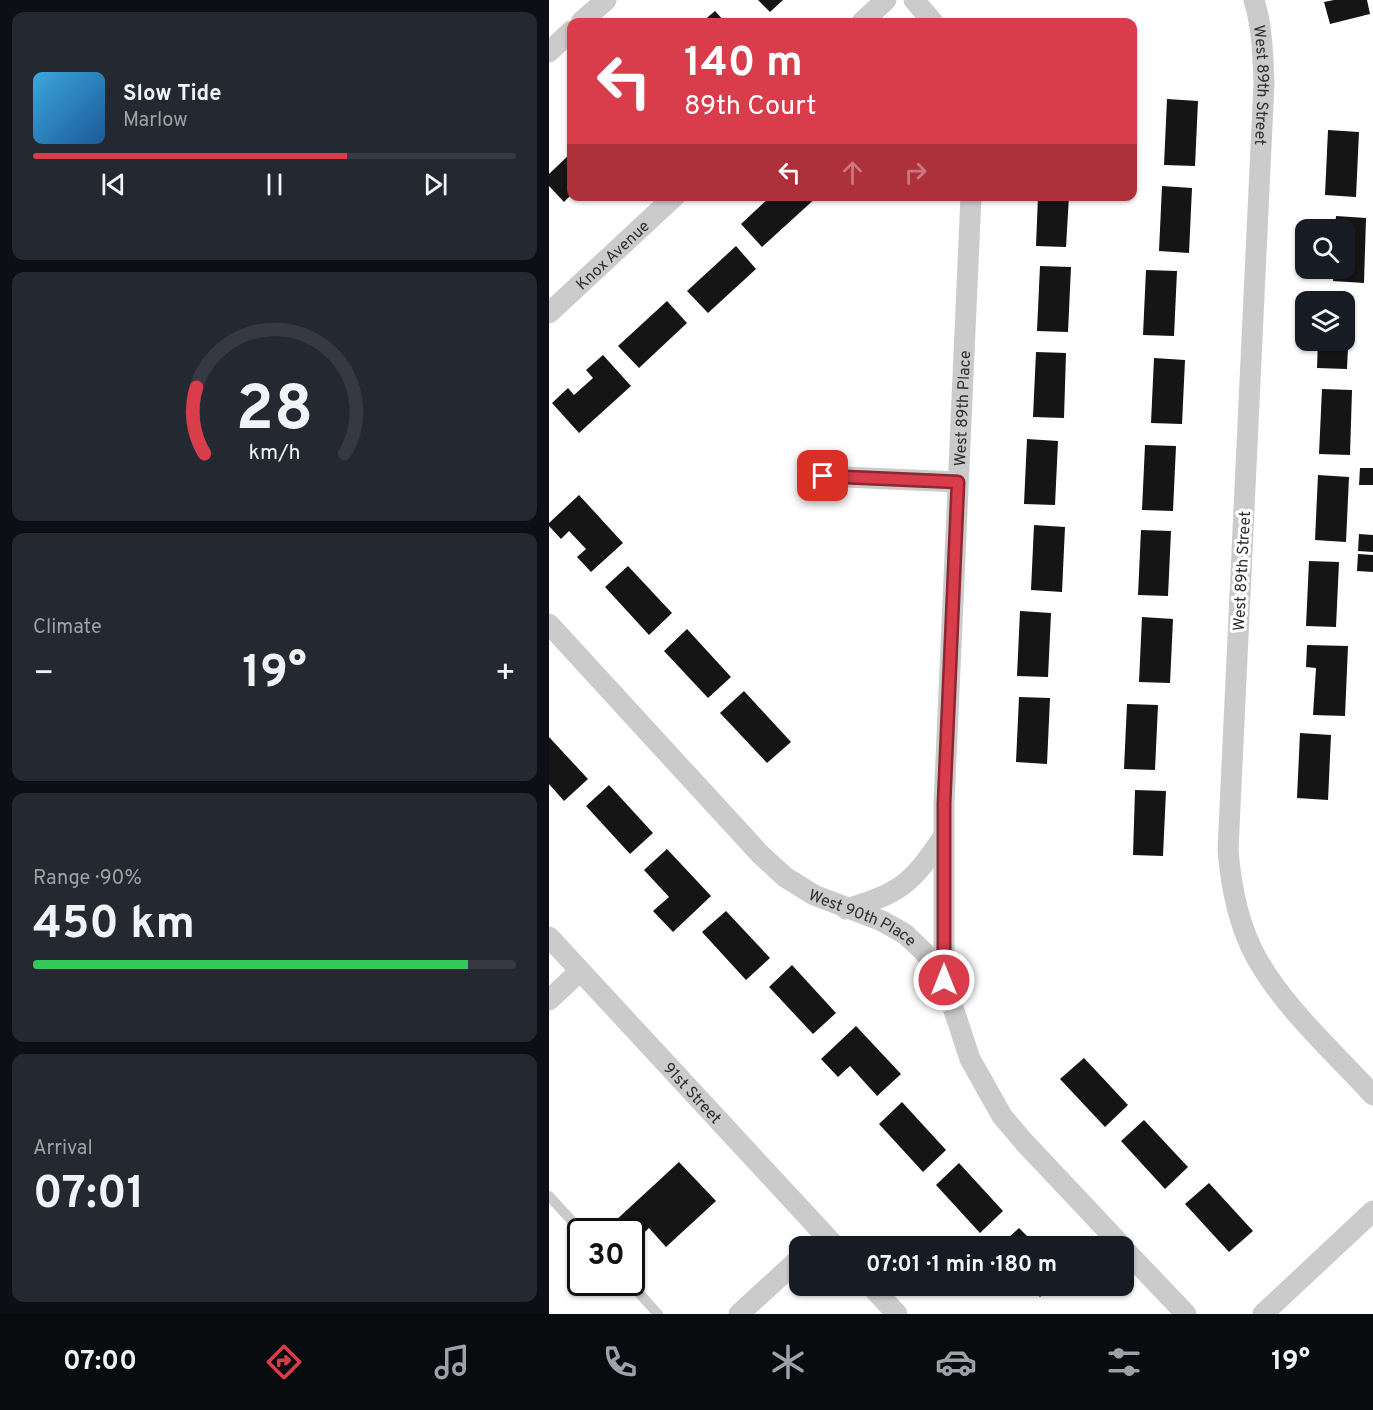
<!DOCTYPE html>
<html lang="en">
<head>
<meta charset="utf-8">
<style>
  body { margin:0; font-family:Overpass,sans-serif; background:#242831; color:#f1f3f6; height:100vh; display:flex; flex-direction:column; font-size:22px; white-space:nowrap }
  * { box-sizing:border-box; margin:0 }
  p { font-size:20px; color:#9ea1a6 }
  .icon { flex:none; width:33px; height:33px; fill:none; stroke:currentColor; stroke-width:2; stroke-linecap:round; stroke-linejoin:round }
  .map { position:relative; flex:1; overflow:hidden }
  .panel { display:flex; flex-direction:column; gap:12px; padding:12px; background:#0d0f14; width:549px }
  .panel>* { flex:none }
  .hud { position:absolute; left:18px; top:18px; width:570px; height:183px; border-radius:12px; box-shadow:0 2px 4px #0004; background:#d93c4a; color:#fff; overflow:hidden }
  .buttons { position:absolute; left:746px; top:219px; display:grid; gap:12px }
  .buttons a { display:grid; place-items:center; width:60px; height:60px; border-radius:12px; background:#171b24; box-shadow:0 2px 4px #0004; font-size:30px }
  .speed { position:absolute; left:18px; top:1218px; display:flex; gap:12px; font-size:30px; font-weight:700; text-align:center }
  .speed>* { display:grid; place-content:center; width:78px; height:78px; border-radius:50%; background:#171b24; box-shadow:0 2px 4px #0004; line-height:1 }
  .speed .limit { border:3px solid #111; border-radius:9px; background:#fff; color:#111 }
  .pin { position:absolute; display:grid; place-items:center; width:51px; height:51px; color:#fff; margin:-26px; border-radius:12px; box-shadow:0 3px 9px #0006 }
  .me { position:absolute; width:66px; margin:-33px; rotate:0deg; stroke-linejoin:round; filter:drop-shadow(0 0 4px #0008) }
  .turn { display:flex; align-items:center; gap:21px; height:126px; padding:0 18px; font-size:27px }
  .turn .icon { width:78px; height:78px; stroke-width:2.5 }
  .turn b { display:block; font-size:42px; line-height:51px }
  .lanes { display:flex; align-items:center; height:57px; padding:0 18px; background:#0003; justify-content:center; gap:30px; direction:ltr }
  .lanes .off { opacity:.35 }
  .big { font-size:45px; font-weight:700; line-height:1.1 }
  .panel .widget { flex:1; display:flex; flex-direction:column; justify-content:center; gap:9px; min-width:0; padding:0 21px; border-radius:12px; background:#242831 }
  .panel .dial { align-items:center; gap:0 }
  .dial svg { height:156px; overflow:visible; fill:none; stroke:#363941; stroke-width:7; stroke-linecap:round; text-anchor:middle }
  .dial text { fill:#f1f3f6; stroke:none }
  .song { display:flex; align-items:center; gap:18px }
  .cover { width:72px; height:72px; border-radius:9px; background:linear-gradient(135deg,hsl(200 70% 55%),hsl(210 70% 35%)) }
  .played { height:6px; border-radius:3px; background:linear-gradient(90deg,#d93c4a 65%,#363941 65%) }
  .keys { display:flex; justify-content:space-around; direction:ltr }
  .heat { display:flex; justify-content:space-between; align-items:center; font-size:33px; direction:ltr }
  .charge { height:9px; border-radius:4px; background:linear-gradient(90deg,#34c759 90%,#363941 0) }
  .trip { position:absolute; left:240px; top:1236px; width:345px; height:60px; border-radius:12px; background:#171b24; box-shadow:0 2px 4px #0004; font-weight:700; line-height:60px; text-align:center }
  .dock { display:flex; height:96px; justify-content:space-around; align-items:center; background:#090b0e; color:#9ea1a6 }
  .dock .icon { width:42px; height:42px }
  .dock .current { color:#d93c4a }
  .dock b { font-size:27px; color:#f1f3f6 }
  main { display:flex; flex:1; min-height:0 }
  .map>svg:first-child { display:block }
  .building { fill:#151515 }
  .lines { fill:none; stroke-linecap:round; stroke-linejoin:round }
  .service { stroke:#cbcbcb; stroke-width:10 }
  .minor { stroke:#cbcbcb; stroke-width:21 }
  .route-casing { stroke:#8d2730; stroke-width:15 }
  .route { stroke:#d93c4a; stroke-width:10 }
  .labels { text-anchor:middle; stroke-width:6; stroke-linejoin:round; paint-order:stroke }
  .street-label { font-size:16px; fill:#2e2e2e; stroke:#fff }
</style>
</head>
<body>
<main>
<section class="panel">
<div class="widget">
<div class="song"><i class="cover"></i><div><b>Slow Tide</b><p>Marlow</p></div></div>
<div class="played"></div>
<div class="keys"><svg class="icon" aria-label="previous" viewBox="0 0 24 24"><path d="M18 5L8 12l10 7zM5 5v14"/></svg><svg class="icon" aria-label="pause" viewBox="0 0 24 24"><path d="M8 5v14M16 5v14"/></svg><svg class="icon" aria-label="next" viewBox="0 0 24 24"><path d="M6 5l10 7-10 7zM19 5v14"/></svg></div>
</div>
<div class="widget dial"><svg viewBox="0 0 100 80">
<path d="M14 69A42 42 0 1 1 86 69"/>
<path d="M14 69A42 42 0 0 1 10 35" stroke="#d93c4a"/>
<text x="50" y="56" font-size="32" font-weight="700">28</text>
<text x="50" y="72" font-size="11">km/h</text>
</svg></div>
<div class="widget"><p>Climate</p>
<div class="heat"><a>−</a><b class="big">19°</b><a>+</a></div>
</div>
<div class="widget"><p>Range · 90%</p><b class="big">450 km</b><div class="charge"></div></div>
<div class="widget"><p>Arrival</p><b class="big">07:01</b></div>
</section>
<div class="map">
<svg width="824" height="1314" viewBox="0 0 824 1314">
  <rect width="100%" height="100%" fill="#fff"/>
  <g class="building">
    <path d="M209 0H234L221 12Z"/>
    <path d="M785 0H818L821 14 781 24 775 2Z"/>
    <path d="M166 11 176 22H153Z"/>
    <path d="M618 99 649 101 646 166 615 165Z"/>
    <path d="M779 130 810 132 807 197 776 195Z"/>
    <path d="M22 153V195L15 202 0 186V174Z"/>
    <path d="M613 186 643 188 640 253 610 251Z"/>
    <path d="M222 196H269L213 247 192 224Z"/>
    <path d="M489 196H520L517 247 487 246Z"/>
    <path d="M787 216 817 218 815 283 784 281 785 268H795V230H786Z"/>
    <path d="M187 246 207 269 159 313 138 291Z"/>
    <path d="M491 266 522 267 519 332 488 331Z"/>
    <path d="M597 270 628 271 625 336 594 335Z"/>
    <path d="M118 301 138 323 90 368 69 346Z"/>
    <path d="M795 304H801L798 369 768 368 769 340H795Z"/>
    <path d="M487 352 517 353 515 418 484 417Z"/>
    <path d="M54 355 82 386 30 433 3 403 19 388 25 395 44 378 37 370Z"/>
    <path d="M605 358 636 360 633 424 602 423Z"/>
    <path d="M773 389 803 390 801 455 770 454Z"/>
    <path d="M478 439 509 441 506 505 475 504Z"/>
    <path d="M596 445 627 446 624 511 593 510Z"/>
    <path d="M811 468H824V485H810Z"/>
    <path d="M769 475 800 477 797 542 766 540Z"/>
    <path d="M30 495 74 543 42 572 28 557 37 549 20 531 12 539 0 526V523Z"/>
    <path d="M485 525 516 527 513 592 482 590Z"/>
    <path d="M592 530 622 531 619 596 589 595Z"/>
    <path d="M810 534 824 535V552L809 551Z"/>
    <path d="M809 554 824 555V572L808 571Z"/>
    <path d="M760 561 790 562 787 627 757 626Z"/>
    <path d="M79 566 123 613 100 635 56 587Z"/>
    <path d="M471 611 502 613 499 677 468 676Z"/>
    <path d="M593 617 624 619 621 683 590 682Z"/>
    <path d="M138 629 182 677 159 698 115 651Z"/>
    <path d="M758 645 799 646 796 716 764 715 767 668 757 667Z"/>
    <path d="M195 691 242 742 218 763 171 713Z"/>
    <path d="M470 697 501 698 498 764 467 762Z"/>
    <path d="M578 704 609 705 606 770 575 769Z"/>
    <path d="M751 733 782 735 779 800 748 798Z"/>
    <path d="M0 737 39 779 15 801 0 784Z"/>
    <path d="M60 785 104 833 81 854 37 806Z"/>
    <path d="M586 790 617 791 614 856 584 855Z"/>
    <path d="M118 849 162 896 124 932 104 911 120 897 95 870Z"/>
    <path d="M177 911 221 958 197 980 153 932Z"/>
    <path d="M243 965 287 1013 264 1034 220 987Z"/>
    <path d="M307 1026 352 1074 328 1096 301 1066 289 1077 272 1059Z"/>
    <path d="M535 1058 579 1105 556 1127 511 1079Z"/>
    <path d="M353 1102 397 1150 374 1172 330 1124Z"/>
    <path d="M595 1120 639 1167 616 1189 572 1141Z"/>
    <path d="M130 1162 167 1201 117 1247 100 1228 85 1242 82 1239V1232H75L66 1221Z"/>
    <path d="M410 1163 454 1211 431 1233 387 1185Z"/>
    <path d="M660 1183 704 1231 680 1252 636 1204Z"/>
    <path d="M470 1228 488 1246H450Z"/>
    <path d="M480 1286H504L491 1297Z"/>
  </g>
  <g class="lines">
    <g class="service">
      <path d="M0 1196 33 1232"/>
      <path d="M80 1282 109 1314"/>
    </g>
    <g class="minor">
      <path d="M365 0 384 22"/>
      <path id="s1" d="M705 0C713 26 714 55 715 83L679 850C682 887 689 924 707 957 736 1009 784 1051 824 1095"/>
      <path d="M32 22 57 0"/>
      <path d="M313 22 337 0"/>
      <path d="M0 52 22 31"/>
      <path id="s2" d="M0 313 126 196"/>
      <path d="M274 476 409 482"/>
      <path id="s3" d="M0 624 211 854 236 877 265 895 333 921 356 934 375 952 395 980 421 1059 453 1116 475 1142 573 1246"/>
      <path d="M297 909C351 894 363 883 394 837"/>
      <path id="s4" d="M0 937 286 1246"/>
      <path id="s5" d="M395 980V804L422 196"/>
      <path d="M0 1000 31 971"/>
      <path d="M574 1248 637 1314"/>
      <path d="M322 1286 348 1314"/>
      <path d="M190 1314 250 1259"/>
      <path d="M714 1314 824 1211"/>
    </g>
  </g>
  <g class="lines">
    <defs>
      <path id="route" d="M274 476 409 482 395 804V980"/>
    </defs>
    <use href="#route" class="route-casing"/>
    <use href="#route" class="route"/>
  </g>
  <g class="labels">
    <g class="street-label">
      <text dy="6" stroke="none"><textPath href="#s1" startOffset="86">West 89th Street</textPath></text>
      <text dy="6" stroke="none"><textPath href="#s2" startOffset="86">Knox Avenue</textPath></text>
      <text dy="6" stroke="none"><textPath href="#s5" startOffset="572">West 89th Place</textPath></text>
      <text transform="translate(692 571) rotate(-87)" y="6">West 89th Street</text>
      <text dy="6" stroke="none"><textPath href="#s3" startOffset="434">West 90th Place</textPath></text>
      <text dy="6" stroke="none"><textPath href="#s4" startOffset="212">91st Street</textPath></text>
    </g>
  </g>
</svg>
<div class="buttons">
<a><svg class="icon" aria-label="search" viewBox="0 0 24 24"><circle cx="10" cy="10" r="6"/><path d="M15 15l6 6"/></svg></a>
<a><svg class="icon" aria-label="layers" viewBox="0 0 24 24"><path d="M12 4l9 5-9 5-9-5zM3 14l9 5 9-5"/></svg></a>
</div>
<div class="speed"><div class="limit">30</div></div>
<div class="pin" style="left:274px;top:476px;background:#d93025"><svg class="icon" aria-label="arrive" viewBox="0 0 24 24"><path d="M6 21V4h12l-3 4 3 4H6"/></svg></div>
<svg class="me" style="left:395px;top:980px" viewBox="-20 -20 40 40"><circle r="17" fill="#d93c4a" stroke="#fff" stroke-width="3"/><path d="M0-11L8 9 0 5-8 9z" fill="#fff"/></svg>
<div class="trip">07:01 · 1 min · 180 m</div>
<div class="hud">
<div class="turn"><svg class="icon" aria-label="left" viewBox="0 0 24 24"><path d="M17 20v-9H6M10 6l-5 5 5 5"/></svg><div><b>140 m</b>89th Court</div></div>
<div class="lanes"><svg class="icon" aria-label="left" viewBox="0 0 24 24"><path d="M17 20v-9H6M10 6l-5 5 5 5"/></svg><svg class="icon off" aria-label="ahead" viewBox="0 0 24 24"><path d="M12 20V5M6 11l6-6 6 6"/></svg><svg class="icon off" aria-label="right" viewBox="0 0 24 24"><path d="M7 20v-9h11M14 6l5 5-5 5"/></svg></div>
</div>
</div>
</main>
<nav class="dock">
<b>07:00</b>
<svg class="icon current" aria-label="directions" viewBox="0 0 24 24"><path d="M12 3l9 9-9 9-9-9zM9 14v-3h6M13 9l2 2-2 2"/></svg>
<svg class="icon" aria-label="music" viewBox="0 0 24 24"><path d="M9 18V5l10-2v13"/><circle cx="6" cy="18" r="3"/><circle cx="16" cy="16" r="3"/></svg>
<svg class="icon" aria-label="phone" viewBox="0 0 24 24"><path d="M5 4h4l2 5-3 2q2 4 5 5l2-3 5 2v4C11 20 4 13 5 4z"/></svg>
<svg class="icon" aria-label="climate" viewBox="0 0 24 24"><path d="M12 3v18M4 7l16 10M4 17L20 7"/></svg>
<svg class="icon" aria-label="car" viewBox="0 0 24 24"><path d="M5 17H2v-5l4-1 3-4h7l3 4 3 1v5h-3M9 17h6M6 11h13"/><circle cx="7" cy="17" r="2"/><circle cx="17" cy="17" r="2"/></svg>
<svg class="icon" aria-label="filters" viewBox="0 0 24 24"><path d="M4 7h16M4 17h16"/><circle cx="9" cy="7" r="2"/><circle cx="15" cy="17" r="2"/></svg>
<b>19°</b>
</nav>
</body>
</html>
